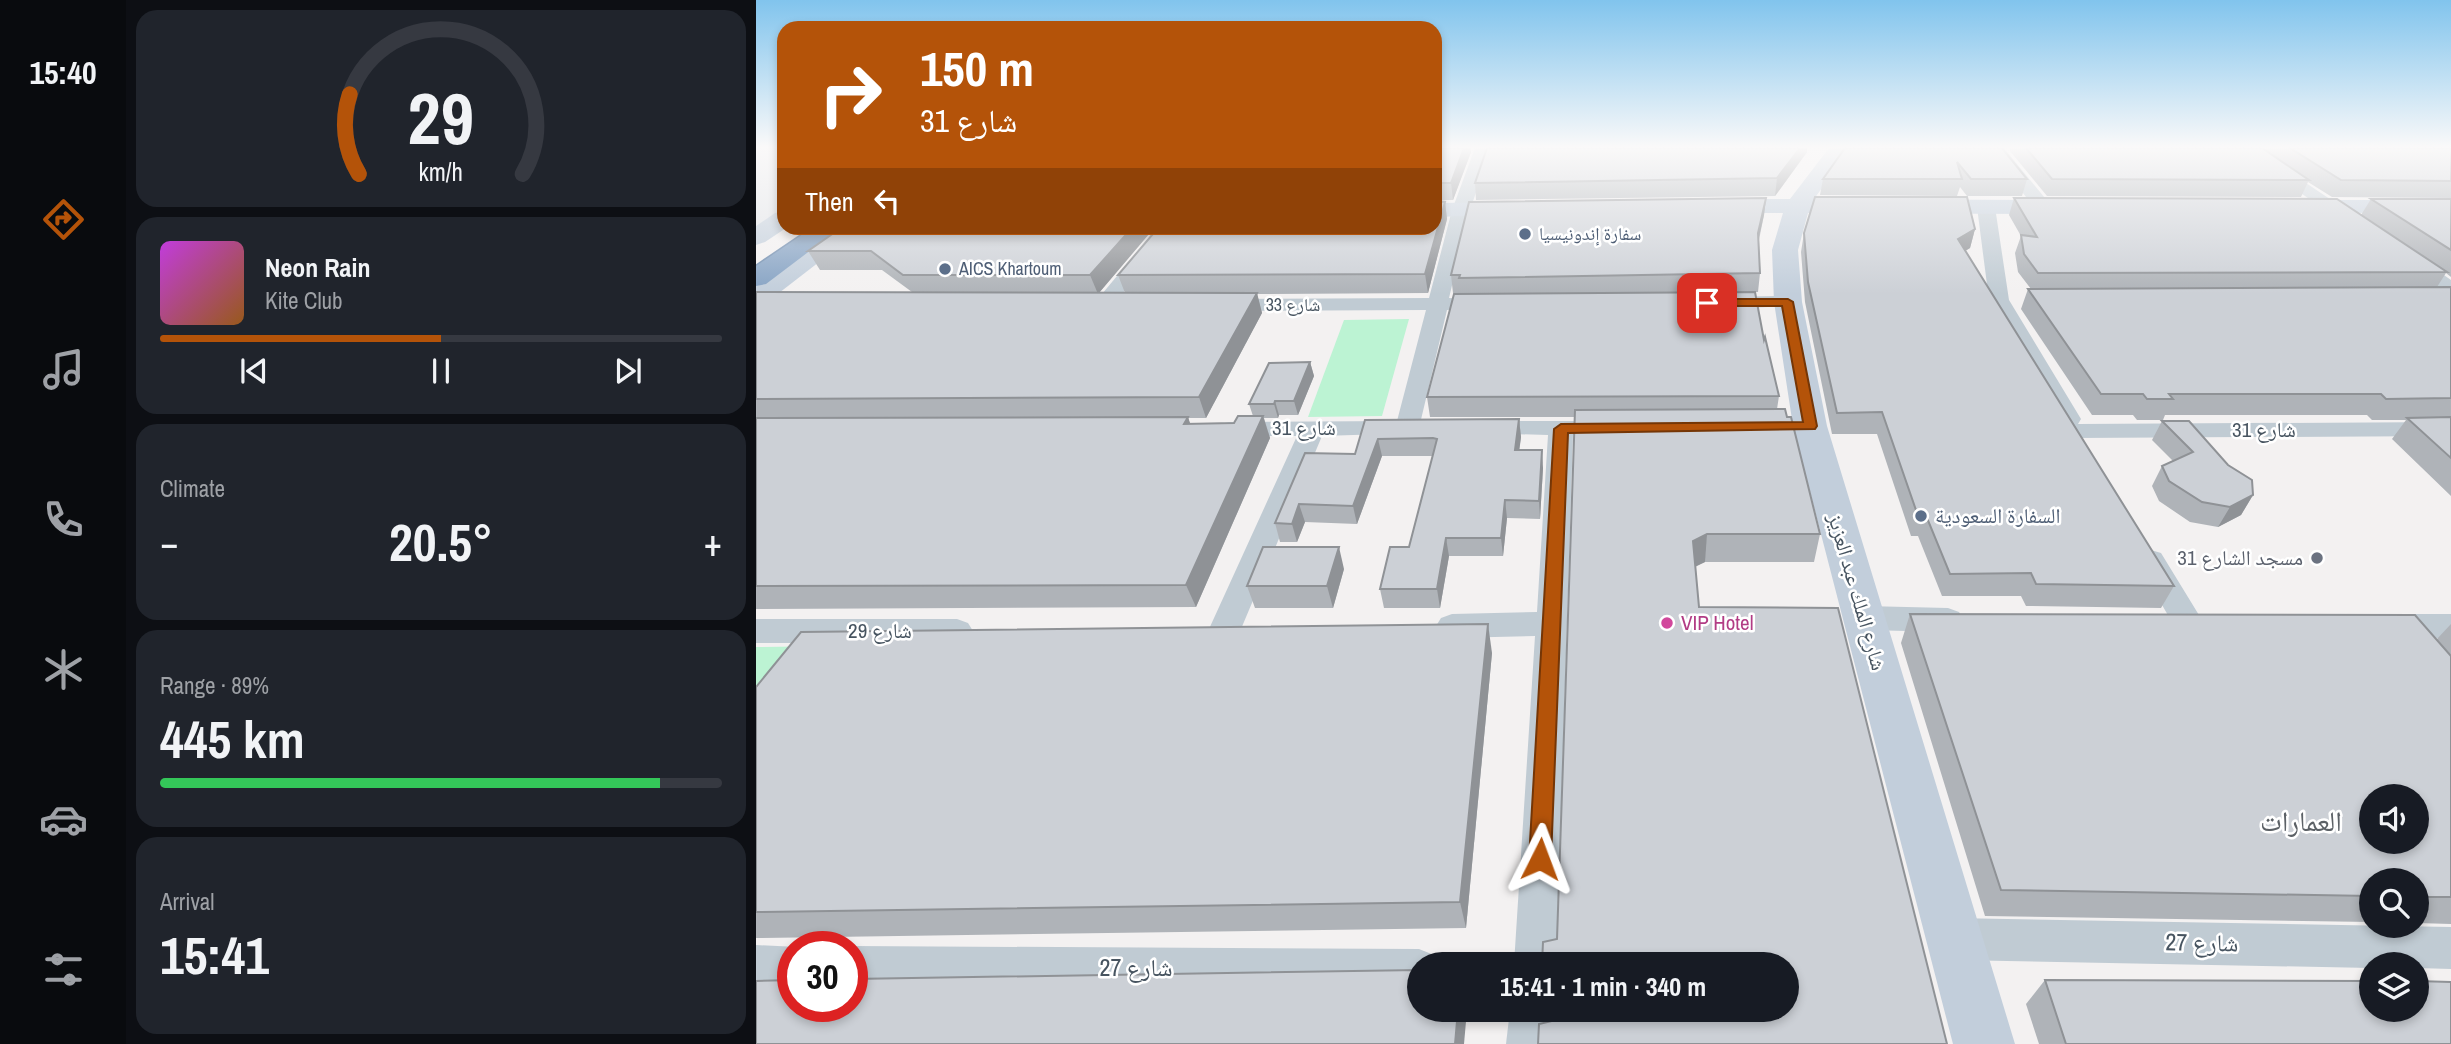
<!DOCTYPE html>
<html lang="en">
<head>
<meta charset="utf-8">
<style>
  body { margin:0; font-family:"Archivo Narrow","Noto Naskh Arabic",sans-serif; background:#20242c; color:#f1f3f6; height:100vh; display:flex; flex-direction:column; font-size:26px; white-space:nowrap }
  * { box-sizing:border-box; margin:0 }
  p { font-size:23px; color:#9ea1a6 }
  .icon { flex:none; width:38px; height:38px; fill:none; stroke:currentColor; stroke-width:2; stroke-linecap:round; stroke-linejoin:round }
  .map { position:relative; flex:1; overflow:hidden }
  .drawer { display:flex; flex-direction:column; gap:10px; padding:10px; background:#0d0f14; width:630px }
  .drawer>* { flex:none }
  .banner { position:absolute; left:21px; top:21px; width:665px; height:214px; border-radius:21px; box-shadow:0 4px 10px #0003; background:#b45309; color:#fff; overflow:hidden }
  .controls { position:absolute; left:1603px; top:784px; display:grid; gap:14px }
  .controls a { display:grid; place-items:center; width:70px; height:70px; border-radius:50%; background:#171b24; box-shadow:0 4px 10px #0003; font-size:35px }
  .speed { position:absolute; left:21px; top:931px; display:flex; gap:14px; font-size:35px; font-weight:700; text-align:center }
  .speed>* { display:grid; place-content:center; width:91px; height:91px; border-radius:50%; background:#171b24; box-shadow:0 4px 10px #0003; line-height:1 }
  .speed .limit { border:10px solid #d22; background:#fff; color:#111 }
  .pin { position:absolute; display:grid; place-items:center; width:60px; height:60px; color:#fff; margin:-30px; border-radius:14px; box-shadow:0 4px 10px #0006 }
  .me { position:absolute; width:77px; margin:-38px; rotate:3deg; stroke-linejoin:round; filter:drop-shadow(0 0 5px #0008) }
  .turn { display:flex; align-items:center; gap:24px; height:147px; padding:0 28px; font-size:32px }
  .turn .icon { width:91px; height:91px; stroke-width:2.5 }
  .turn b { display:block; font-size:49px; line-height:60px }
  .then { display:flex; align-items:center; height:66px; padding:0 28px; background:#0003; gap:14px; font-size:26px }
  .big { font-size:52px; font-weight:700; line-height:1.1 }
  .drawer .widget { flex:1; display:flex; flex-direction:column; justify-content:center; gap:10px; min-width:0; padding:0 24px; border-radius:21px; background:#20242c }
  .drawer .dial { align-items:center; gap:0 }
  .dial svg { height:182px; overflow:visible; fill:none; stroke:#363941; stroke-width:7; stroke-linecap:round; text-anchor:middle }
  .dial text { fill:#f1f3f6; stroke:none }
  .song { display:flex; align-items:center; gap:21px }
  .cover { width:84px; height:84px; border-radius:10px; background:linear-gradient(135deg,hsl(290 70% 55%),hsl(30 70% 35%)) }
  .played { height:7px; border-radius:4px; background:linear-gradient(90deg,#b45309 50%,#363941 50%) }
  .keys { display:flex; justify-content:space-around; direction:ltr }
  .heat { display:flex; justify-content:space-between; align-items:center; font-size:38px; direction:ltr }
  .charge { height:10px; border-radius:5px; background:linear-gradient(90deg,#34c759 89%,#363941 0) }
  .trip { position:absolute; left:651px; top:952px; width:392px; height:70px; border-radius:35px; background:#171b24; box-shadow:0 4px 10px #0003; font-weight:700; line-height:70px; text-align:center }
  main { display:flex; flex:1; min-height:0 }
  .dock { display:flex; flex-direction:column; width:126px; justify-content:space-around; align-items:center; background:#090b0e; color:#9ea1a6 }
  .dock .icon { width:49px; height:49px }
  .dock .selected { color:#b45309 }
  .dock b { font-size:32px; color:#f1f3f6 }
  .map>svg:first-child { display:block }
  .airport { fill:#e2e5e9 }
  .green { fill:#bcf3d3 }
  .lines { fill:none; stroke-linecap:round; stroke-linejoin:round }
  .highway-casing { stroke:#708daf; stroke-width:3 }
  .street { fill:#c0cbd3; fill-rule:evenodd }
  .secondary { fill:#c2cedb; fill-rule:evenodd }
  .highway { fill:#85a2c3; fill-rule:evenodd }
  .wall { fill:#afb3b8 }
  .shaded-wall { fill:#8f9296 }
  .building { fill:#ccd0d6; stroke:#8f9296; stroke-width:2; fill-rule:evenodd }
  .route { fill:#b45309; stroke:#753606; stroke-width:2 }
  .service-dot { fill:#5c6f8a; stroke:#fff; stroke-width:2.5 }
  .worship-dot { fill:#6b7280; stroke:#fff; stroke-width:2.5 }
  .hotel-dot { fill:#d1479c; stroke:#fff; stroke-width:2.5 }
  .labels { text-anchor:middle; stroke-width:5; stroke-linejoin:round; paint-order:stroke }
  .far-service-label { font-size:18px; fill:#4e5e75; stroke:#fff; text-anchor:start }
  .far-street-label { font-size:18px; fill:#475460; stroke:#fff }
  .street-label { font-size:21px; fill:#475460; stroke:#fff }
  .service-label { font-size:21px; fill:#4e5e75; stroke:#fff; text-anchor:start }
  .worship-label { font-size:21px; fill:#5b616d; stroke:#fff; text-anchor:end }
  .hotel-label { font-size:21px; fill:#b23c85; stroke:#fff; text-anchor:start }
  .near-street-label { font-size:24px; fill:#475460; stroke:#fff }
  .near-neighbourhood-label { font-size:28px; fill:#5c6166; stroke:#fff }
</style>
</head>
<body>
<main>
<nav class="dock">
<b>15:40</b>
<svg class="icon selected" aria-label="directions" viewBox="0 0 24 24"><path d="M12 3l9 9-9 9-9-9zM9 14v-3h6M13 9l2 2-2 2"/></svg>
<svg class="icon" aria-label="music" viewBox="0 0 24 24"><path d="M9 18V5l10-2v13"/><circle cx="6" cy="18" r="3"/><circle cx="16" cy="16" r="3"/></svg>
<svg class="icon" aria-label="phone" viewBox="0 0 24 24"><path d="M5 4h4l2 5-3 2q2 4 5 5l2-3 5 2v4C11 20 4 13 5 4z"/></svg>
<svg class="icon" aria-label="climate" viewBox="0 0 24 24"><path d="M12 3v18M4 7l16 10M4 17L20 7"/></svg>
<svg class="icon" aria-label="car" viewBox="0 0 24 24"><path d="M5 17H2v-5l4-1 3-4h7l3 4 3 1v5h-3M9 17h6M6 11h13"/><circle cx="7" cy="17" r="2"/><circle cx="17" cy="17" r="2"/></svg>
<svg class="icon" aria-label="filters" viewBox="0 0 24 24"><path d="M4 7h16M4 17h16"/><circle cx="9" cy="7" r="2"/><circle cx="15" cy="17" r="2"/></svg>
</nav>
<section class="drawer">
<div class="widget dial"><svg viewBox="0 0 100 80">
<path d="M14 69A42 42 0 1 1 86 69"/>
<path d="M14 69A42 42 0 0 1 10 34" stroke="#b45309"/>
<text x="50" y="56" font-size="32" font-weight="700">29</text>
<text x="50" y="72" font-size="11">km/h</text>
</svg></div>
<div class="widget">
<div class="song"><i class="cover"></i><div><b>Neon Rain</b><p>Kite Club</p></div></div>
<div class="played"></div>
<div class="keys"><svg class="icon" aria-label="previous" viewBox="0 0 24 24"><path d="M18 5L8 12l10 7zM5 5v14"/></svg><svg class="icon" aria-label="pause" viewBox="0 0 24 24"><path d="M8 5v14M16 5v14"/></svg><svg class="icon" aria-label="next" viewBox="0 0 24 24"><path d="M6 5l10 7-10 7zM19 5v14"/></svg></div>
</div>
<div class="widget"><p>Climate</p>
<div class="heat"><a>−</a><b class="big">20.5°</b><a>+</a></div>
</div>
<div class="widget"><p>Range · 89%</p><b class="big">445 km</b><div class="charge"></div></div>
<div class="widget"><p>Arrival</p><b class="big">15:41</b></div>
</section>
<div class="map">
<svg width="1695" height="1044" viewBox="0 0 1695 1044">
  <rect width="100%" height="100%" fill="#f3f1f1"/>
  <path class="airport" d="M0 148H28V208L0 226Z"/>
  <g class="green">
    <path d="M653 319 626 416 552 417 588 320Z"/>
    <path d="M75 646 0 740V647Z"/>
  </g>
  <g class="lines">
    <defs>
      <path id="highway" d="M56 228H84L10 284 0 286V266Z"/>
    </defs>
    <use href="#highway" class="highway-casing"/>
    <g class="street">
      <path d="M719 148H735L714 210 693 298 738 300 741 304 738 308 691 310 663 428 660 433 566 436 485 629 480 637 469 641 458 637 453 629 541 436H473L464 434 461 429 464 424 473 422 641 421 670 310 467 311 460 309 457 305 460 301 467 299 673 298 696 210Z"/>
      <path d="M1232 148H1248L1293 203 1296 207 1293 211H1281Z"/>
      <path d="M1479 148H1498L1605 220 1602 224H1590Z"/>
      <path d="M1230 202 1239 207 1253 300 1325 419 1322 424 1695 422V436L1320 438 1311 436 1308 431 1311 426 1304 424 1301 419 1233 300 1221 207Z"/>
      <path d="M401 228H419L355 308H341L338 304 341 300Z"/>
      <path d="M1655 255 1662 257 1695 280V295L1688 293 1648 265 1645 261Z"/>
      <path d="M1032 296 1039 298 1042 302 1039 306 964 309 957 307 954 303 957 299 964 297Z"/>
      <path d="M728 421H856L865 423 868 428 865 433 817 435 800 964H758L779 636 696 638 685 634 680 626 685 618 696 614 781 612 792 435 719 433 716 428 719 423Z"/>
      <path d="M1395 550 1405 553 1446 620 1451 628 1446 636 1435 640 1424 636 1380 560 1385 553Z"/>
      <path d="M1109 606 1192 608 1203 612 1208 620 1203 628 1192 632 1109 630 1098 626 1093 618 1098 610Z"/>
      <path d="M1631 614H1695V638H1631L1620 634 1615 626 1620 618Z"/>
      <path d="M0 619H201L212 623 217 631 212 639 201 643H0Z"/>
      <path d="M1197 918 1695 927V969L1661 968V964H1615V968L1197 960 1182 954 1176 939 1182 924Z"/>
      <path d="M0 945 42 947H37V987H0Z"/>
      <path d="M96 946 663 949 678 955 682 964H663V991L96 988V947H93Z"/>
      <path d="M754 1010H798L796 1044H750Z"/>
    </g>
    <g class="secondary">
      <path d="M1073 148H1095L1058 199 1308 200 1316 202 1320 207 1316 212 1308 214 1052 213 1042 250 1046 302 1071 426 1259 1044H1197L1037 426 1018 302 1016 250 1027 213H959L951 211 947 206 951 201 959 199H1034Z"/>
      <path d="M1540 200H1695V214L1532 212 1528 207 1532 202Z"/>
      <path d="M762 202 771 204 774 209 771 214 679 217V203Z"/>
      <path d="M28 211V228H30L9 242 0 245V226L19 213Z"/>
      <path d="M79 228H107L10 303 0 305V284Z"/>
    </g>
    <use href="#highway" class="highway"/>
  </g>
  <g class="wall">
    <path d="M679 148 715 152 697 200H679Z"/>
    <path d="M1246 148 1271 179 1266 196H1211L1204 187 1201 196 1064 195 1067 179Z"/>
    <path d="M1255 148H1695V198L1576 197 1552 182 1545 197 1291 196 1254 151Z"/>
    <path d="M1051 152 1019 196 720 200 719 183Z"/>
    <path d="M1010 198 1008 215 1003 240 1004 273 1002 292H999L1008 340 1023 396 1021 409 1064 534 1058 562H949L939 567 796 1021 801 939 819 417H674L671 397 705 294 704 293H697L695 275Z"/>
    <path d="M1258 198 1605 215 1615 199H1695V277L1690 273 1681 287H1695V496L1636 439 1650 420H1616L1611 415H1409L1407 420H1381L1377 415H1336L1265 309 1272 289H1275L1262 272 1259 253 1265 236 1253 215Z"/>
    <path d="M689 202 691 219 672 293 501 294 506 313 450 418H432L434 424 478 423 497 416 493 404 554 362 558 376 542 415H523L522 418H508L514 438 440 607 0 609V292H156L126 270H64L52 251 85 228H398L343 293H369L362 275Z"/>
    <path d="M1219 229 1214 248 1209 251 1418 586 1405 608 1270 606 1265 596H1186L1162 536H1155L1121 434H1076L1049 302 1045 252 1048 233Z"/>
    <path d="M763 419 765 437 763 450 787 468 784 519 751 518 747 556H693L684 608H628L624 589 653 547 677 456H626L601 524 549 522 541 542H524L519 523 599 454 609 420Z"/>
    <path d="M1406 421 1497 495 1485 515 1462 527 1434 522 1403 501 1396 486 1406 466 1417 461 1396 440Z"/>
    <path d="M588 569 577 608H499L491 586Z"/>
    <path d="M1154 614 1680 640 1695 624V924L1661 923V880H1615V922L1229 916 1145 643Z"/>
    <path d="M736 653 710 928 0 938V687Z"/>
    <path d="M1289 980 1695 1044H1283L1270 1004Z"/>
  </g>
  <g class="shaded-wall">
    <path d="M708 148H714L715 152 697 200 695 183Z"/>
    <path d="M1044 148H1051V152L1019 196 1021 178Z"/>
    <path d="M1010 198 1008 215 1000 250 1002 233Z"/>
    <path d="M689 202 691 219 672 293 669 274Z"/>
    <path d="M376 228H398L342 294 334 275Z"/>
    <path d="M1219 229 1214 248 1197 258 1202 239Z"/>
    <path d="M501 293 506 313 450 418 443 397Z"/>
    <path d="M554 362 558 376 542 415 538 401Z"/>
    <path d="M519 401 523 415 522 418 518 404Z"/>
    <path d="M507 416 514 438 440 607 430 585Z"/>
    <path d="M432 417 439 438 428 424Z"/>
    <path d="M763 419 765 437 761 468 759 450Z"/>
    <path d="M622 439 626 456 601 524 597 506Z"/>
    <path d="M786 450 787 468 784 519 783 501Z"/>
    <path d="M1497 495 1485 515 1462 527 1474 507Z"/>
    <path d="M749 500 751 518 747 556 745 538Z"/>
    <path d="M543 504 549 522 541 542 536 524Z"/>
    <path d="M951 534 949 562 934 569 937 541Z"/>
    <path d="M690 538 693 556 684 608 681 589Z"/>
    <path d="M583 547 588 569 577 608 571 586Z"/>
    <path d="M732 624 736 653 710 928 704 902Z"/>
    <path d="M702 1010H711L708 1044H699Z"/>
  </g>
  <g class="building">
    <path d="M679 148H708L695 183H679Z"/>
    <path d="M731 148H1044L1021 178 719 183Z"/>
    <path d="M1089 148H1246L1271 179H1215L1201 162 1206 179H1067Z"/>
    <path d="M1270 148H1506L1553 180 1296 179Z"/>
    <path d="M1534 148H1695V181L1585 180Z"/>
    <path d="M1059 197H1211L1219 229 1202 239 1418 586 1280 584 1275 573 1194 574 1169 513H1161L1126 412 1081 413 1052 282 1048 233Z"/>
    <path d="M1010 198 1002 233 1004 273 703 278 704 275H695L713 202Z"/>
    <path d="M1258 198 1581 199 1691 272 1282 273 1268 254 1265 235 1281 237Z"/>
    <path d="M1615 199H1695V250Z"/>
    <path d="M679 201 689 202 669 274 362 275 402 228H679Z"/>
    <path d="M85 228H376L334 275H147L115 251H52Z"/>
    <path d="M1695 287V398L1630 399 1625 394H1413L1417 399H1391L1387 394H1345L1272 289Z"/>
    <path d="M0 292 501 293 443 397 0 399Z"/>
    <path d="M999 292 1008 340 1009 337 1023 396 671 397 698 294Z"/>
    <path d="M554 362 538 401H519L518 404H493L513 363Z"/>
    <path d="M1029 409 1031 417H1035L1064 534H951L937 541 943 607 1082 608 1191 1044H782L783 1024 796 1021 797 1010H1031V964H786L787 942 801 939 819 410Z"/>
    <path d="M482 416H507L430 585 0 586V418L432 417 428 424 478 423Z"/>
    <path d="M1695 417V458L1651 418Z"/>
    <path d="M763 419 759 450H786L783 501 749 500 745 538H690L681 589H624L634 547H653L681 439 677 438 622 439 597 506 543 504 536 524 519 523 549 453 599 454 609 420Z"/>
    <path d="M1406 421H1433L1472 465 1496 480 1497 495 1474 507 1446 502 1413 481 1406 466 1437 452Z"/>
    <path d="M507 547H583L571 586H491Z"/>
    <path d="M1154 614 1659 615 1695 656V897H1661V880H1615V896L1245 890ZM1615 796H1661V842H1615Z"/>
    <path d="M732 624 704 902 0 912V687L45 632Z"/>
    <path d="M663 970V1010H702L699 1044H0V981L37 980V1006H96V979Z"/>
    <path d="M1289 980 1615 981V1010H1661V981L1695 982V1044H1310Z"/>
  </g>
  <linearGradient id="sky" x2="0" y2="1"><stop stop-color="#81c4ed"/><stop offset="0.5" stop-color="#faf9f9"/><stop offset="1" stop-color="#faf9f9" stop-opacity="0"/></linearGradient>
  <rect width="1695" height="294" fill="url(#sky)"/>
  <path class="route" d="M1032 299 1037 302 1061 426 1059 429 812 433 795 859 792 867 784 870 776 867 773 859 798 429 805 424 1047 422 1026 306H951L945 303 951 299Z"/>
  <g class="service-dot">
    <circle cx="769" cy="234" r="7"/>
    <circle cx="189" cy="269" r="7"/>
    <circle cx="1165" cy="516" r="7"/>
  </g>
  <circle class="worship-dot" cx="1561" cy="558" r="7"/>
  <circle class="hotel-dot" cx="911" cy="623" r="7"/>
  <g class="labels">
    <g class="far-service-label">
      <text x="783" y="240">سفارة إندونيسيا</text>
      <text x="203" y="275">AICS Khartoum</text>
    </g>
    <g class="far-street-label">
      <text x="537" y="311">شارع 33</text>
    </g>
    <g class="street-label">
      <text x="548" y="435">شارع 31</text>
      <text x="1508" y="437">شارع 31</text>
      <text transform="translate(1101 592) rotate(74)" y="7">شارع الملك عبد العزيز</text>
      <text x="124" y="638">شارع 29</text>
    </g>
    <g class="service-label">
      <text x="1179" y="523">السفارة السعودية</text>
    </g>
    <g class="worship-label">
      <text x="1547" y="565">مسجد الشارع 31</text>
    </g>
    <g class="hotel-label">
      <text x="925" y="630">VIP Hotel</text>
    </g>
    <g class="near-street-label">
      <text transform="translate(1446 943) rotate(1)" y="8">شارع 27</text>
      <text x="380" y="976">شارع 27</text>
    </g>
    <g class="near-neighbourhood-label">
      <text x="1545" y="831">العمارات</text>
    </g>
  </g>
</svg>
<div class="controls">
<a><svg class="icon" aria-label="sound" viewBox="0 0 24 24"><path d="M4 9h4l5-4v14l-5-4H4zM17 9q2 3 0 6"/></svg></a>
<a><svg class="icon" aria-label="search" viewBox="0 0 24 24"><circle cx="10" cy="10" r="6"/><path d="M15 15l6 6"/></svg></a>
<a><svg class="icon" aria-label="layers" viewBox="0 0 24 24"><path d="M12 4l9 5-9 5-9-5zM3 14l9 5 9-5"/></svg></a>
</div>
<div class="speed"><div class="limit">30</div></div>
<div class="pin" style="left:951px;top:303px;background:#d93025"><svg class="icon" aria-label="arrive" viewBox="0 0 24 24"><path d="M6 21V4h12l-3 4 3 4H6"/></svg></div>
<svg class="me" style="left:784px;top:859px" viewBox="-20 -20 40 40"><path d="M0-17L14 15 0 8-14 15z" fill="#b45309" stroke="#fff" stroke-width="4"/></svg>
<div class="trip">15:41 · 1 min · 340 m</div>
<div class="banner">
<div class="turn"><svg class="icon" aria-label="right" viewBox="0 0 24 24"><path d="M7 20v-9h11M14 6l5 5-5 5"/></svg><div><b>150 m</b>شارع 31</div></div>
<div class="then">Then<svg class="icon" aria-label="left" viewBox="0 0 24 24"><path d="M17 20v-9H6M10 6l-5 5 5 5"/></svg></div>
</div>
</div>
</main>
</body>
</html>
